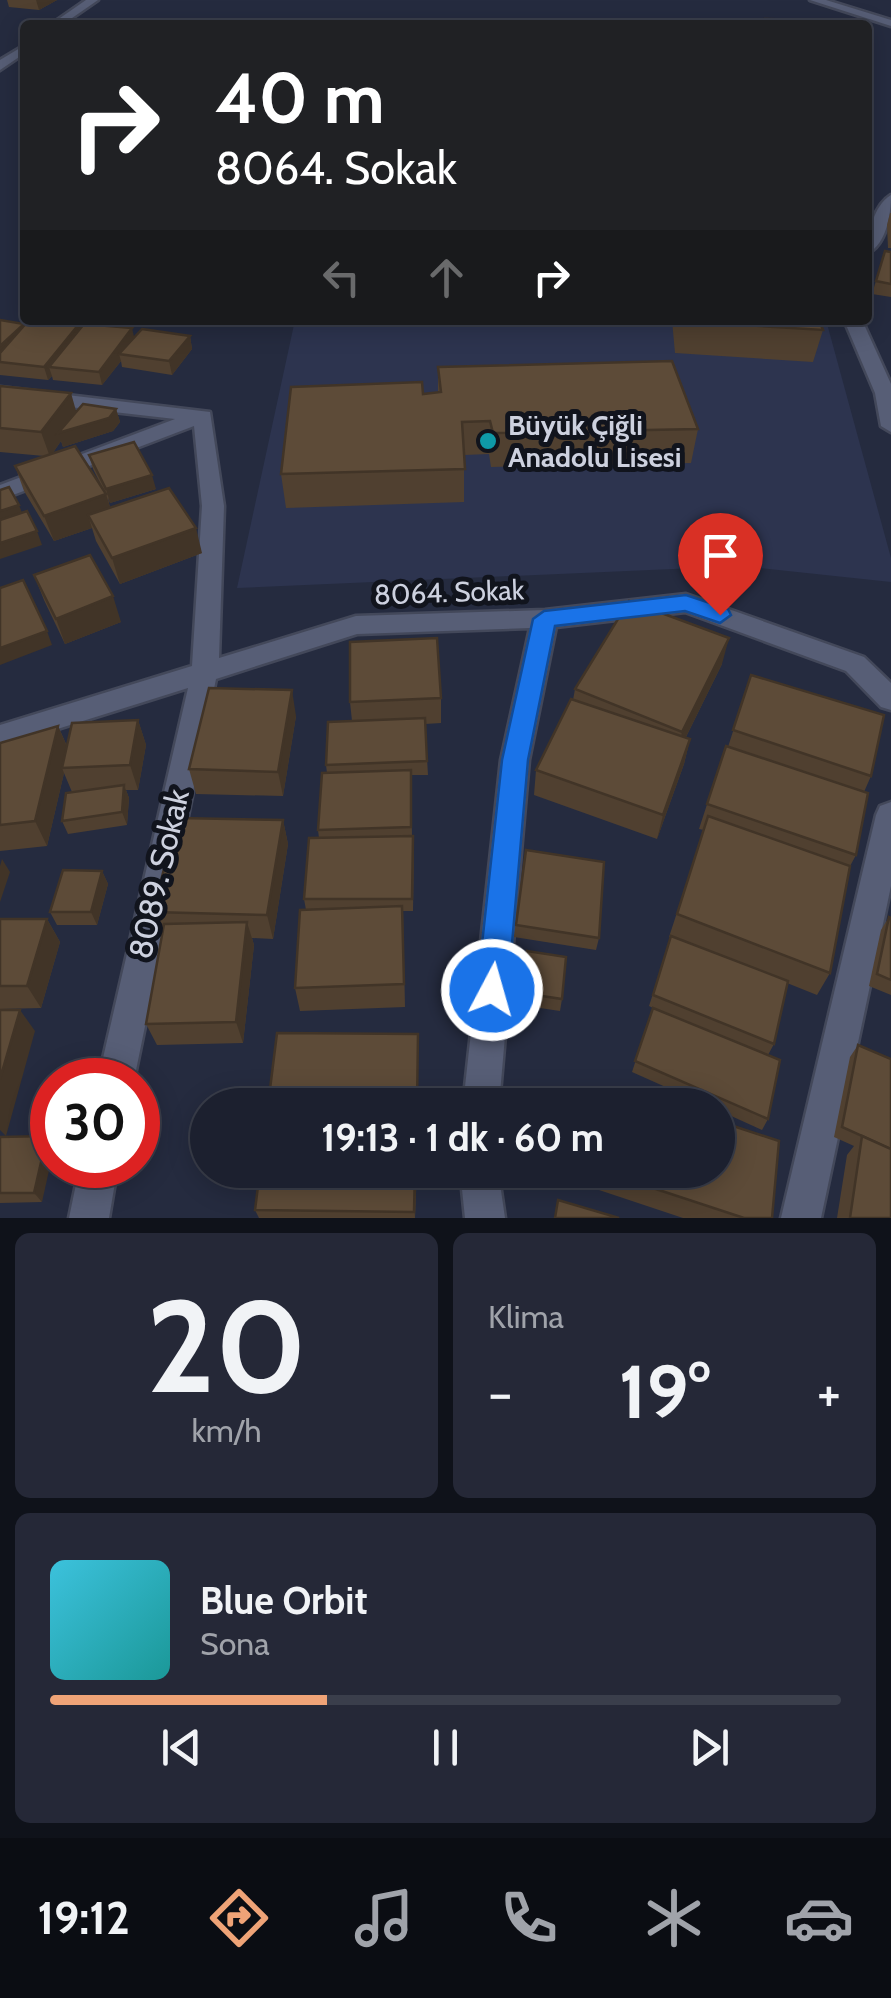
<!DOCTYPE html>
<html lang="tr">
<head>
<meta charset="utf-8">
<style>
  body { margin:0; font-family:Cabin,sans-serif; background:#252837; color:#f1f3f6; height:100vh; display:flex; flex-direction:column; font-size:38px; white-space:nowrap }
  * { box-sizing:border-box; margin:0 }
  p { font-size:32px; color:#a0a3aa }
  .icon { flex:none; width:55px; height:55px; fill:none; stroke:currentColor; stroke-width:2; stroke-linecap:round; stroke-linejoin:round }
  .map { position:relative; height:1218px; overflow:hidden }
  .details { display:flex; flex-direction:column; gap:15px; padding:15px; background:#0f121a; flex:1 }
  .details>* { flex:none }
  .banner { position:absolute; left:20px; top:20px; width:852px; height:305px; border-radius:10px; box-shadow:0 5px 25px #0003,0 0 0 2px #3a3e4b; background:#202124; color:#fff; overflow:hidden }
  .speed { position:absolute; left:30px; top:1058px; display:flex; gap:20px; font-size:50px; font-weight:700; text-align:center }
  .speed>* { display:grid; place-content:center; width:130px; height:130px; border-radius:50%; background:#1c202f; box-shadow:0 5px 25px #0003,0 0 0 2px #3a3e4b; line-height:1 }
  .speed .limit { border:15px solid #d22; background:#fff; color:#111 }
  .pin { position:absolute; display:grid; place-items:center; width:85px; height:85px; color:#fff; margin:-102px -42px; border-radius:50% 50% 50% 0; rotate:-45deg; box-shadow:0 0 10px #0007 }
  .pin .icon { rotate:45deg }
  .me { position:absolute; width:110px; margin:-55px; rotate:6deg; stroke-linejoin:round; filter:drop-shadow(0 0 8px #0008) }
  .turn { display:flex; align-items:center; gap:35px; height:210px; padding:0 30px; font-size:45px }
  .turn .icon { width:130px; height:130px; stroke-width:2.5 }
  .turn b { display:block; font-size:70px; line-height:85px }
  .lanes { display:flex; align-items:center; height:95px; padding:0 30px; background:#0003; justify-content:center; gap:50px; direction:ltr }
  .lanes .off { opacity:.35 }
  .big { font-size:75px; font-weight:800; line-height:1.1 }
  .details .tile { flex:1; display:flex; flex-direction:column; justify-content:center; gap:15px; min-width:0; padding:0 35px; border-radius:15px; background:#252837 }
  .details .dial { align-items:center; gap:0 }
  .dial b { font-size:130px; line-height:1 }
  .song { display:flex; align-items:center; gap:30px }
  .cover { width:120px; height:120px; border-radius:15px; background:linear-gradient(135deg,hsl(190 70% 55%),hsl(180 70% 35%)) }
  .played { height:10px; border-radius:5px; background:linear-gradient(90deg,#efa377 35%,#3a3e4b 35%) }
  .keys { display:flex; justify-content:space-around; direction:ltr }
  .heat { display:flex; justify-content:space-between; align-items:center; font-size:55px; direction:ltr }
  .details .tiles { flex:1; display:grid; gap:15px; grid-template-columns:1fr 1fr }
  .tile:last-child { grid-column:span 2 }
  .trip { position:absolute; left:190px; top:1088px; width:545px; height:100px; border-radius:50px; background:#1c202f; box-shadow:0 5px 25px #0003,0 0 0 2px #3a3e4b; font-weight:800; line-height:100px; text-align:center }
  .menu { display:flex; height:160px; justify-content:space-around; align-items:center; background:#0b0d13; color:#a0a3aa }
  .menu .icon { width:70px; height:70px }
  .menu .on { color:#efa377 }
  .menu b { font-size:45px; color:#f1f3f6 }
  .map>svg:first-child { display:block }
  .built { fill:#2d344f }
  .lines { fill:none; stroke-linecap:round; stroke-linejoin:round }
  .minor-casing { stroke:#43485a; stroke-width:5 }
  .minor { fill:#575e76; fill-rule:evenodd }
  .wall { fill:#504030 }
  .shaded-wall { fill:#413427 }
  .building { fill:#5d4b38; stroke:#413427; stroke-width:2.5 }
  .route { fill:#1a73e8; stroke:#114b97; stroke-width:2.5 }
  .culture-dot { fill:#0f9aa8; stroke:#11141d; stroke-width:4 }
  .labels { text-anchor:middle; stroke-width:10; stroke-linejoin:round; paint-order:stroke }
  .poi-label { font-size:28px; font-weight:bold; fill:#cdd1df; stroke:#11141d; text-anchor:start }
  .street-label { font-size:28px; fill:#cdd1df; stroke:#11141d }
  .near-street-label { font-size:32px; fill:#cdd1df; stroke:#11141d }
</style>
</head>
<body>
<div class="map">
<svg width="891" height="1218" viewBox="0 0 891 1218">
  <rect width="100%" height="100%" fill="#252b3f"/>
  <path class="built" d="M295 320H826L891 558V582L741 566 237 588Z"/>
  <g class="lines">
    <defs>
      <g id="minor">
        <path d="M86 0H98L62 25H50Z"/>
        <path d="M810 0H826L891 20V26Z"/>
        <path d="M25 45V53L0 70V60Z"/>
        <path d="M891 195C891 215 886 244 868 253 868 233 873 206 891 195Z"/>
        <path d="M844 320H862L891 384V432L881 426 875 393Z"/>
        <path d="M0 387 210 412 224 506 219 658 356 616 545 610 686 594 864 657 891 683V710L881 707 846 671 685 612 556 627 529 760 499 1105H463L501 760 530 628 357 634 216 679 134 1080H98L188 688 0 747V725L192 666 202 506 194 426 0 500V485L175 419 0 399Z"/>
        <path d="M891 802V886L821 1218H781L876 815 880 806Z"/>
        <path d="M80 1165H118L109 1218H69Z"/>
        <path d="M460 1170H498L505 1218H465Z"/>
      </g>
    </defs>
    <use href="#minor" class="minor-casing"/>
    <use href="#minor" class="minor"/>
  </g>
  <g class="wall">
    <path d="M7 0H57L39 10 9 7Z"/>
    <path d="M890 213H891V248H888L887 225Z"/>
    <path d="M885 251 891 252V297L872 294Z"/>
    <path d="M0 320 24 325 81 329 134 337 190 336 192 349 172 375 122 367 121 361 102 385 53 380 52 376 48 380 0 375Z"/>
    <path d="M672 320H819L823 330 813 362 675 353Z"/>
    <path d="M438 367 698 429 691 463 491 467 489 454 464 455V502L286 508 281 474 423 394 438 392Z"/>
    <path d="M0 386 76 412 116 409 120 422 113 431 63 447 61 441 52 454 103 489 93 469 89 455 156 489 110 503 108 498 110 508 202 553 120 584 96 541 92 528 54 541 24 491 15 466 44 456 0 452Z"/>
    <path d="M34 575 121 622 65 644 44 600Z"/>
    <path d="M722 664 686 737 690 739 684 764 657 839 534 795 536 770 573 700 575 689Z"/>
    <path d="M751 675 871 776 864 792 856 855 849 868 830 973 817 995 787 983 774 1044 768 1055V1119L762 1130 718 1110V1105H706L632 1072 653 1008 649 1006 671 938 669 937 704 830 699 829 726 746 728 747Z"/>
    <path d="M441 698V723L425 724 428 775H411L412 836 414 849 413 911H403L405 1007 300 1011 295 988 306 910 304 899 319 838 318 830 327 773 326 765 352 721 350 702Z"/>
    <path d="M296 716 283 796 196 794 189 769Z"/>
    <path d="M138 720 146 745 138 790H126L129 798 127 825 68 834 62 821 72 792 64 773 47 846 0 851V743L58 726 67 746Z"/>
    <path d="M283 820 288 844 273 939 252 938 254 945 243 1043 157 1045 146 1024 162 934 153 912Z"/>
    <path d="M526 850 599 938 596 950 514 937Z"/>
    <path d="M102 871 108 884 97 925H57L50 912Z"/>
    <path d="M889 917 891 918V995L869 986 881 930Z"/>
    <path d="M0 919H47L60 942 41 1008 0 1009Z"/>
    <path d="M527 951 562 999 560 1011 520 1005Z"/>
    <path d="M858 1045 891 1218H837L847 1155 854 1146 834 1137 850 1057Z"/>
    <path d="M0 1137 42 1202 0 1203Z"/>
    <path d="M417 1170 415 1218H259L255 1210Z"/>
    <path d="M596 1170H718L772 1218H683L593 1188Z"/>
  </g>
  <g class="shaded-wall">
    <path d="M36 0H57L39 10Z"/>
    <path d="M24 324 28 337 0 362V346Z"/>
    <path d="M79 324 83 337 49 367 52 376 48 380 44 367Z"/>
    <path d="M132 328 135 341 119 354 121 361 102 385 99 372Z"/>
    <path d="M190 336 192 349 172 375 169 361Z"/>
    <path d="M71 393 78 418 116 409 120 422 113 431 63 447 61 441 50 457 41 432Z"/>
    <path d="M152 475 156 489 110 503 106 489Z"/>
    <path d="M106 494 114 520 88 515 92 528 54 541 44 516Z"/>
    <path d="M19 505 24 518 0 527V511Z"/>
    <path d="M196 528 202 553 120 584 112 558Z"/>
    <path d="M37 531 42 545 0 559V543Z"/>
    <path d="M113 596 121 622 65 644 56 619Z"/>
    <path d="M47 631 52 645 0 665V648Z"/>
    <path d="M729 638 722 664 676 757 682 732Z"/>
    <path d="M292 690 296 716 283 796 278 772Z"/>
    <path d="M138 720 146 745 138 790 130 765Z"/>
    <path d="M58 726 69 751 62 768 64 773 47 846 35 821Z"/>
    <path d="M690 739 684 764 657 839 663 815Z"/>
    <path d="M124 785 129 798 127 825 122 812Z"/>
    <path d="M283 820 288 844 273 939 267 915Z"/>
    <path d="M2 859 10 872 0 902V866Z"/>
    <path d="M102 871 108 884 97 925 91 912Z"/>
    <path d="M47 919 60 942 41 1008 27 986Z"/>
    <path d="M247 922 254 945 243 1043 236 1022Z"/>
    <path d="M20 1010 35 1031 6 1136 0 1130V1079Z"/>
    <path d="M47 1136 52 1143V1157L42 1202 34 1193Z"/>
    <path d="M415 1170H417L414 1218V1212Z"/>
  </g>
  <g class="building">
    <path d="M766 19 805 20 808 25H770Z"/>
    <path d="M885 251 891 252V284L876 281Z"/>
    <path d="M0 320 24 324 0 346Z"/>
    <path d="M29 320 79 324 44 367 0 362V353Z"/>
    <path d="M680 320H819L823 330 681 321Z"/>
    <path d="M84 324 132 328 99 372 49 367Z"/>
    <path d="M142 329 190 336 169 361 119 354Z"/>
    <path d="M672 361 698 429 493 433 490 421 462 422 465 469 281 474 291 387 422 382 423 394 441 392 438 367Z"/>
    <path d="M0 386 71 393 41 432 0 428Z"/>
    <path d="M83 404 116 409 109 418 58 433Z"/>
    <path d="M134 442 152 475 106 489 89 455Z"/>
    <path d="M75 446 106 494 44 516 15 466Z"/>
    <path d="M9 487 19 505 0 511V490Z"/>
    <path d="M169 488 196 528 112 558 88 515Z"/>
    <path d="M27 511 37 531 0 543V520Z"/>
    <path d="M90 555 113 596 56 619 34 575Z"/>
    <path d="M23 580 47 631 0 648V588Z"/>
    <path d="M629 601 729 638 682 732 575 689Z"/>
    <path d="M437 638 441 698 350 702V642Z"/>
    <path d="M751 675 884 715 871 776 733 730Z"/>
    <path d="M209 688 292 690 278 772 189 769Z"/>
    <path d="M571 699 690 739 663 815 536 770Z"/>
    <path d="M425 718 427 761 326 765 328 722Z"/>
    <path d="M138 720 130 765 62 768 72 723Z"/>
    <path d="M58 726 35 821 0 825V743Z"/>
    <path d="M726 746 868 793 856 855 707 804Z"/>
    <path d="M411 770V827L318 830 322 773Z"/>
    <path d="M124 785 122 812 62 821 66 793Z"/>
    <path d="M708 816 850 866 830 973 677 914Z"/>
    <path d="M177 818 283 820 267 915 153 912Z"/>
    <path d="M413 836 412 899H304L309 838Z"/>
    <path d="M526 850 604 862 599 938 516 925Z"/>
    <path d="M63 870 102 871 91 912H50Z"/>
    <path d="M402 906 404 984 295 988 300 910Z"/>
    <path d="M889 917 891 918V980L877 974Z"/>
    <path d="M0 919H47L27 986H0Z"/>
    <path d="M247 922 236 1022 146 1024 164 924Z"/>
    <path d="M671 936 788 981 774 1044 653 995Z"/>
    <path d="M527 951 566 957 562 999 522 993Z"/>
    <path d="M653 1008 780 1060 768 1119 635 1061Z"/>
    <path d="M0 1010H20L0 1079Z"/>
    <path d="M277 1033 418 1034 417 1105H268Z"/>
    <path d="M858 1045 891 1059V1149L842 1127Z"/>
    <path d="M615 1089 666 1105H612Z"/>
    <path d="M718 1121 779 1141 772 1218H744L598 1170H718Z"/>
    <path d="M47 1136 34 1193H0V1137Z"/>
    <path d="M862 1136 891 1149V1218H850Z"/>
    <path d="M260 1170H415L414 1212 255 1210Z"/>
    <path d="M558 1200 619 1218H555Z"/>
  </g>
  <path class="route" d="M686 595 728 609 731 615 720 623 685 611 555 626 528 760 508 990 503 1001 492 1005 481 1001 477 990 502 760 533 619 544 611Z"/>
  <circle class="culture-dot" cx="488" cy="441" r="10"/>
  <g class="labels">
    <g class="poi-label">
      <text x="508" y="435">Büyük Çiğli<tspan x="508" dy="32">Anadolu Lisesi</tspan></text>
    </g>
    <g class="street-label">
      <text transform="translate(449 592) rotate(-2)" y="10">8064. Sokak</text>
    </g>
    <g class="near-street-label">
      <text transform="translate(159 874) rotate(-77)" y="11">8089. Sokak</text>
    </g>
  </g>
</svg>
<div class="speed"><div class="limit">30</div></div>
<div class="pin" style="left:720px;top:615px;background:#d93025"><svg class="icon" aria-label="arrive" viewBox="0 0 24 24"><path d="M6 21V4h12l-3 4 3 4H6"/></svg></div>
<svg class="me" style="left:492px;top:990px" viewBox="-20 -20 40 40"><circle r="17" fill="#1a73e8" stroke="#fff" stroke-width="3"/><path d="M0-11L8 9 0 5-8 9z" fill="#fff"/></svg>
<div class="trip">19:13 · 1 dk · 60 m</div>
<div class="banner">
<div class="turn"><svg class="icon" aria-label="right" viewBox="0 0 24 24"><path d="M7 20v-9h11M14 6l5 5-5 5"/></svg><div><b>40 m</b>8064. Sokak</div></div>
<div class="lanes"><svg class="icon off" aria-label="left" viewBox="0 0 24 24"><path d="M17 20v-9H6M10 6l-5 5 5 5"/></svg><svg class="icon off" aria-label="ahead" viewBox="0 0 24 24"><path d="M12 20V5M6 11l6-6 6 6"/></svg><svg class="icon" aria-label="right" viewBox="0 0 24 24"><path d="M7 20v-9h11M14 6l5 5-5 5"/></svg></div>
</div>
</div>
<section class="details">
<div class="tiles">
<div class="tile dial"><b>20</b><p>km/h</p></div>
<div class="tile"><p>Klima</p>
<div class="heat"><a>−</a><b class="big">19°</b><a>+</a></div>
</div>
<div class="tile">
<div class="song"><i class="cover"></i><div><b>Blue Orbit</b><p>Sona</p></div></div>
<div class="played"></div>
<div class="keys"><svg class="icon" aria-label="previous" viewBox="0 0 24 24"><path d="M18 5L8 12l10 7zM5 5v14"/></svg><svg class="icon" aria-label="pause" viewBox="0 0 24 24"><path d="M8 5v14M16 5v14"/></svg><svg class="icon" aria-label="next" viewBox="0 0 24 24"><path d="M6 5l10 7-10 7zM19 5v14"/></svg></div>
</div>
</div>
</section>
<nav class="menu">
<b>19:12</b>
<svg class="icon on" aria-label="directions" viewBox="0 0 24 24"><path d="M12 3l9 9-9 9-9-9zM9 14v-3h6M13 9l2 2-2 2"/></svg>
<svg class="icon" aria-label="music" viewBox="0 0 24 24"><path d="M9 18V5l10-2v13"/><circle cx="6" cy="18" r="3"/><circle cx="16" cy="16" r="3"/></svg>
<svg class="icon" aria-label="phone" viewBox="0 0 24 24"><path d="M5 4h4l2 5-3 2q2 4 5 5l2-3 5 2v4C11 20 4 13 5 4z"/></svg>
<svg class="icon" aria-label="climate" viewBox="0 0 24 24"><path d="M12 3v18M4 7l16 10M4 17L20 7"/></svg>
<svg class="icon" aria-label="car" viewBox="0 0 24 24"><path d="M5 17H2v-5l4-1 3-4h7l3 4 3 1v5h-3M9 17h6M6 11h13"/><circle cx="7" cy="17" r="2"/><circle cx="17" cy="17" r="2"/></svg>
</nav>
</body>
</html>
